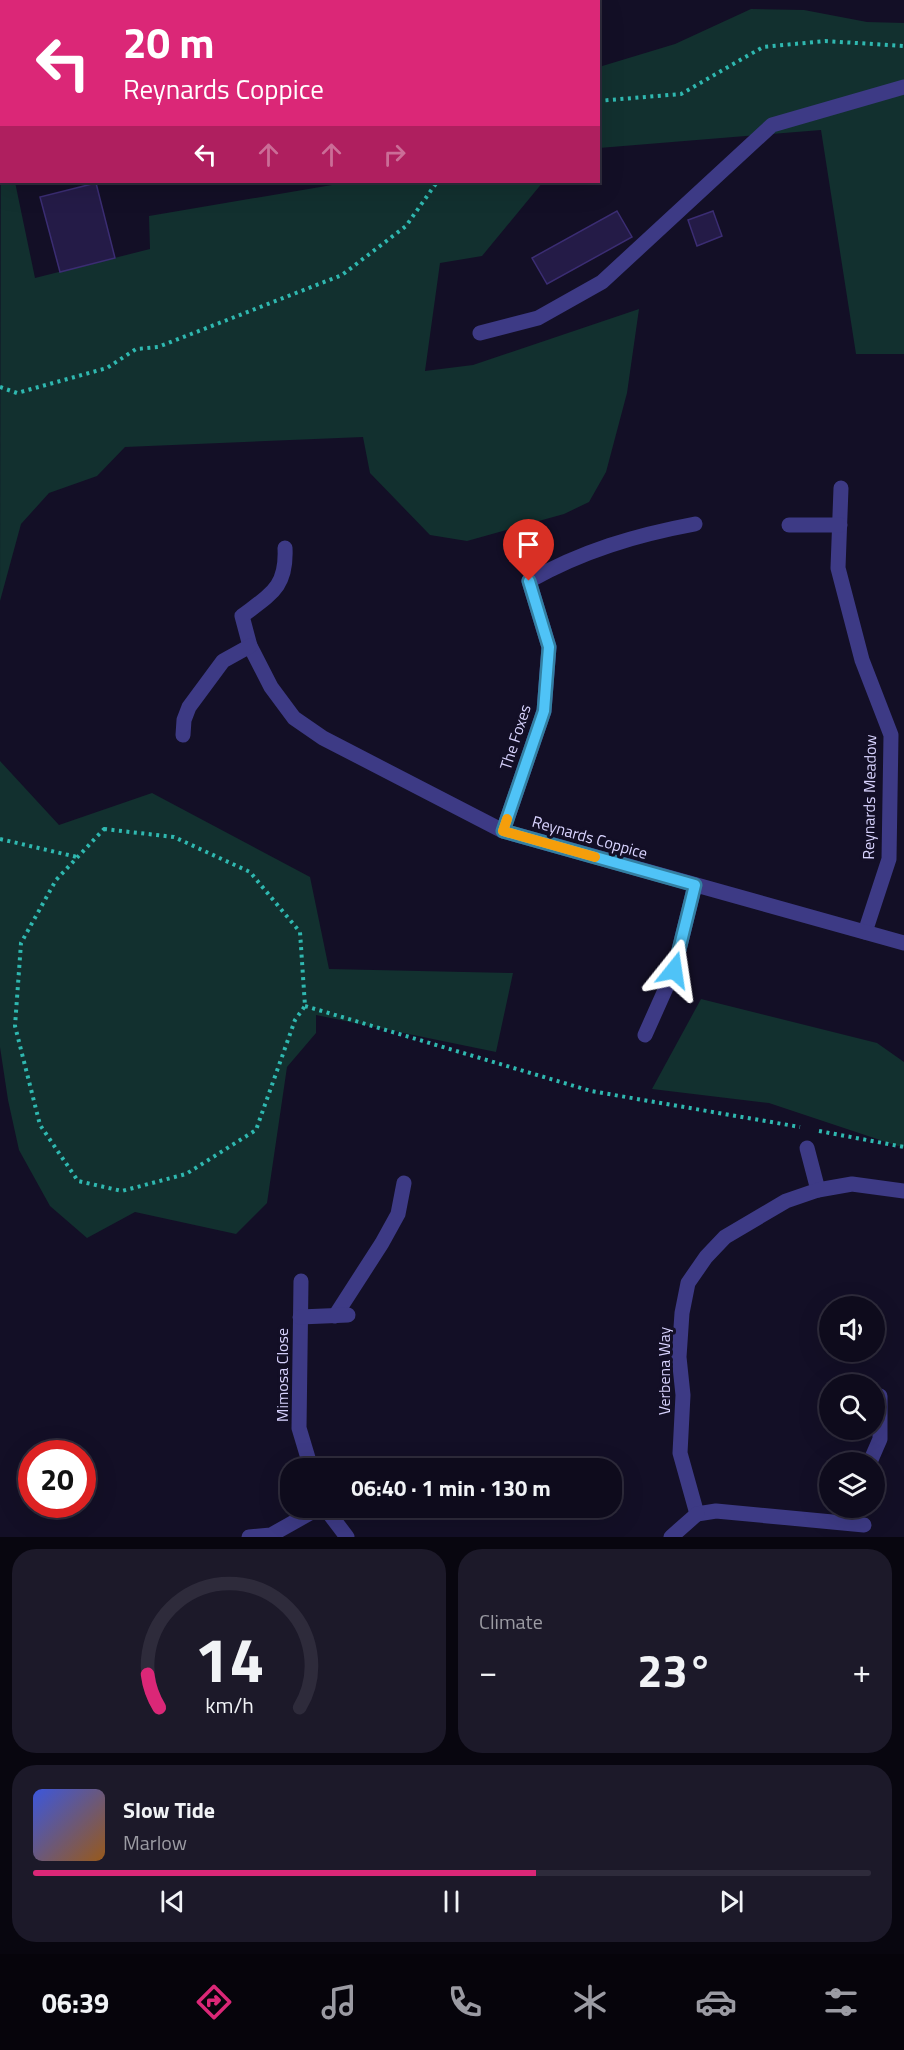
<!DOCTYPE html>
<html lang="en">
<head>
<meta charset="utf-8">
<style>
  body { margin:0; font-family:"Titillium Web",sans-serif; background:#1c1929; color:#f1f3f6; height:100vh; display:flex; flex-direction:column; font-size:22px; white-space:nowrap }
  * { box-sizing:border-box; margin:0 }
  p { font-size:20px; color:#9b9ba3 }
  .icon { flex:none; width:33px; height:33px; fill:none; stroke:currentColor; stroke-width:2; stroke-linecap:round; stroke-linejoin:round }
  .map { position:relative; height:1537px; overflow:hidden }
  .drawer { display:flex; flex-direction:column; gap:12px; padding:12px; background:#08060f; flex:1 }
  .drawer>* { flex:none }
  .banner { position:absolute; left:0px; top:0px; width:600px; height:183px; box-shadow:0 6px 24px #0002,0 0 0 2px #2e2b3b; background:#db2777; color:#fff; overflow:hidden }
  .controls { position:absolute; left:819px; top:1296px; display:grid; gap:12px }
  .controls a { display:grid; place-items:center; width:66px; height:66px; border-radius:50%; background:#0e0b1c; box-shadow:0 6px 24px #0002,0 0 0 2px #2e2b3b; font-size:30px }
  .speed { position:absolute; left:18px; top:1440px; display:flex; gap:12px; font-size:30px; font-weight:700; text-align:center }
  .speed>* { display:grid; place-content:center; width:78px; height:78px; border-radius:50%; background:#0e0b1c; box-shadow:0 6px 24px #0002,0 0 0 2px #2e2b3b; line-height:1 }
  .speed .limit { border:9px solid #d22; background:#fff; color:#111 }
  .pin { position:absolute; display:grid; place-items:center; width:51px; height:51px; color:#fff; margin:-62px -26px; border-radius:50% 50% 50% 0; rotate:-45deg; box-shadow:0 0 6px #0007 }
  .pin .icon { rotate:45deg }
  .me { position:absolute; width:66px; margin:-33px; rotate:15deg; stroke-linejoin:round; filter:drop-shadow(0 0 4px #0008) }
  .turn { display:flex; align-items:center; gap:21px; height:126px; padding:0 24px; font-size:27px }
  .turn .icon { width:78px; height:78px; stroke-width:2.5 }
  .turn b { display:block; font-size:42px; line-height:51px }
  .lanes { display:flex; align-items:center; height:57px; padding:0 24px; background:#0003; justify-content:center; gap:30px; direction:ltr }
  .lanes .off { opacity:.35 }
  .big { font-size:45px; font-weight:700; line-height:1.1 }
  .drawer .tile { flex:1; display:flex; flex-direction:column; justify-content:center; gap:9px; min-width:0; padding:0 21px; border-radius:24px; background:#1c1929 }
  .drawer .dial { align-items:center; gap:0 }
  .dial svg { height:156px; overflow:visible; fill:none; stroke:#2e2b3b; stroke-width:7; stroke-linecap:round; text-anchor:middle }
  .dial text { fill:#f1f3f6; stroke:none }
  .song { display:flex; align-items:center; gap:18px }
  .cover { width:72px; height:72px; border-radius:9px; background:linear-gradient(135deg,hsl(230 70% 55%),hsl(30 70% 35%)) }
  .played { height:6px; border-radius:3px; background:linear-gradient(90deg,#db2777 60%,#2e2b3b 60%) }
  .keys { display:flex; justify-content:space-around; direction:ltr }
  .heat { display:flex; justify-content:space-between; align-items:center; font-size:33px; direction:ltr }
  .drawer .tiles { flex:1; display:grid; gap:12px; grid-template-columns:1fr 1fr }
  .tile:last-child { grid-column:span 2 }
  .trip { position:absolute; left:280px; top:1458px; width:342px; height:60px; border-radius:24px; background:#0e0b1c; box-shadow:0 6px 24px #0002,0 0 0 2px #2e2b3b; font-weight:700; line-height:60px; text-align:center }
  .tabs { display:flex; height:96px; justify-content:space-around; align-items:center; background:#06040b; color:#9b9ba3 }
  .tabs .icon { width:42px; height:42px }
  .tabs .on { color:#db2777 }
  .tabs b { font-size:27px; color:#f1f3f6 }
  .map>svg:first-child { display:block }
  .green { fill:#12302f }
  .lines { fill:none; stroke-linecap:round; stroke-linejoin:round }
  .canal { stroke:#0a1f44; stroke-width:28 }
  .building { fill:#241b47; stroke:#3b2d73; stroke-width:1.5 }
  .path { stroke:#2fb8b0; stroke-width:4; stroke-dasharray:3 4.5; stroke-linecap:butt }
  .minor { stroke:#3d3a85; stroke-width:15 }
  .route-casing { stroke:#337fa1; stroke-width:15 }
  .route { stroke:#4fc3f7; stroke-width:10 }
  .slow { stroke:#f59e0b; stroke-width:10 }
  .labels { text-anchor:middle; stroke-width:6; stroke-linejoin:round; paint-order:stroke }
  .street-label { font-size:16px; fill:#d9d4ff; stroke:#130f26 }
</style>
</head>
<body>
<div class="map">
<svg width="904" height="1537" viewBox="0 0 904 1537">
  <rect width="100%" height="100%" fill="#130f26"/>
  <g class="green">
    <path d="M751 9 804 10 867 22 904 23V354H856L821 130 599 148V67L675 44Z"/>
    <path d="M1 23 2 182H15L35 278 150 249 149 216 332 185 335 182H543L482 256 440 263 425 371 473 365 639 309 627 393 606 472 589 502 564 514 467 541 430 535 370 473 363 437 125 447 97 476 49 493 21 524 0 601Z"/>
    <path d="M0 761 59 825 152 793 310 877 329 969 513 973 496 1052 316 1015V1033L287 1067 267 1203 236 1234 135 1212 87 1238 50 1206 19 1150 8 1100 0 1047Z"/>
    <path d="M701 999 877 1043 904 1062V1148L769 1103 652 1089Z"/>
  </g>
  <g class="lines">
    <path class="canal" d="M127 0 135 2"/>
  </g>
  <g class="building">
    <path d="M96 183 115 258 60 272 40 197Z"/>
    <path d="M617 211 632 237 547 284 532 258Z"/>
    <path d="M713 211 722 236 697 246 688 220Z"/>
  </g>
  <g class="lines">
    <g class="path">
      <path d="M598 101 681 94 763 47 825 41 904 46"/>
      <path d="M0 387 17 393 107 368 136 349 158 347 342 275 406 226 437 182"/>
      <path d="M104 829 174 837 250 872 300 932 305 1006 295 1020 256 1130 186 1174 122 1191 78 1181 40 1125 15 1026 21 943 56 880Z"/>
      <path d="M0 839 77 857"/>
      <path d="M305 1006 591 1091 800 1127"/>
      <path d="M819 1131 904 1147"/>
    </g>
    <g class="minor">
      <path d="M480 333 538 318 602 282 772 125 904 87"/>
      <path d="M841 488 838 568 862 660 891 735 889 859 865 932"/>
      <path d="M789 525H840"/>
      <path d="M285 548C287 587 271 594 242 616L250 646 271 687 294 718 323 738 503 831 904 943"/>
      <path d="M183 735 184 720 189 707 223 661 250 646"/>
      <path d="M503 831 544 711 549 647 529 581C582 551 636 535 695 524"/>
      <path d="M645 1035 674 970 695 885"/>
      <path d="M807 1148 818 1190"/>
      <path d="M301 1281 299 1428 311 1468"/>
      <path d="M335 1316 382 1243 398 1214 404 1183"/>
      <path d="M300 1317 348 1315"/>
      <path d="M870 1462 880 1439V1396"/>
      <path d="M325 1508 347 1537"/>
      <path d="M697 1514 680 1453 683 1395 679 1357 682 1313 688 1283 706 1257 725 1237 786 1201 818 1190 852 1184 904 1191"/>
      <path d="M697 1514 716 1511 864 1525"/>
      <path d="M249 1537 271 1535 319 1508"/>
      <path d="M671 1537 697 1514"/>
    </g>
  </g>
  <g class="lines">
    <defs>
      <path id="route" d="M529 581 549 647 544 711 503 831 695 885 674 970"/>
    </defs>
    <use href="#route" class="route-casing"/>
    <use href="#route" class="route"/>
    <path class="slow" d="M507 819 503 831 595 857"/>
  </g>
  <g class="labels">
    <g class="street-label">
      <text transform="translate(515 737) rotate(-72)" y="6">The Foxes</text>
      <text transform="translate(869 797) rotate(-89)" y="6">Reynards Meadow</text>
      <text transform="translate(590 837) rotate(16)" y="6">Reynards Coppice</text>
      <text transform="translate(664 1371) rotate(-90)" y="6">Verbena Way</text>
      <text transform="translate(282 1375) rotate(-90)" y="6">Mimosa Close</text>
    </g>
  </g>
</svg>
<div class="controls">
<a><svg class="icon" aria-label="sound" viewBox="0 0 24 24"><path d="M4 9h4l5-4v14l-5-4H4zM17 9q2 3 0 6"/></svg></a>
<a><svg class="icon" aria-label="search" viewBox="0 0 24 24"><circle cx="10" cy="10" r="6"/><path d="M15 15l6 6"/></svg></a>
<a><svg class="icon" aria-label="layers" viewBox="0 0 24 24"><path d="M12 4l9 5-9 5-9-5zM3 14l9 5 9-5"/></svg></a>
</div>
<div class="speed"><div class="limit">20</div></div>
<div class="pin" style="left:529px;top:581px;background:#d93025"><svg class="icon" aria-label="arrive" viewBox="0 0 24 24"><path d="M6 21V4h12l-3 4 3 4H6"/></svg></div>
<svg class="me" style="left:674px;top:970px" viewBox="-20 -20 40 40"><path d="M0-17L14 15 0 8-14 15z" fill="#4fc3f7" stroke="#fff" stroke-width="4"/></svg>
<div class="trip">06:40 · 1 min · 130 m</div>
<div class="banner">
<div class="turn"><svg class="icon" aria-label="left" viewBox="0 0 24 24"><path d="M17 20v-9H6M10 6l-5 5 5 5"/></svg><div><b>20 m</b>Reynards Coppice</div></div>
<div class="lanes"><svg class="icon" aria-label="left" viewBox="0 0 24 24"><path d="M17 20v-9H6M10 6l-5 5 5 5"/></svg><svg class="icon off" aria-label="ahead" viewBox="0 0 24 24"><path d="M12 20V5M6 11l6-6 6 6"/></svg><svg class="icon off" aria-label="ahead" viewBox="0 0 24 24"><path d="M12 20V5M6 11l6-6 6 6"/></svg><svg class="icon off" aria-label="right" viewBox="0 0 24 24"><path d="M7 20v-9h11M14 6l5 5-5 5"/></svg></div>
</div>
</div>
<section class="drawer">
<div class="tiles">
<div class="tile dial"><svg viewBox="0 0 100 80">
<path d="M14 69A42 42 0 1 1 86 69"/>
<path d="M14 69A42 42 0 0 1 8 52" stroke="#db2777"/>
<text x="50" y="56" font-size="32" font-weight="700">14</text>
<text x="50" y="72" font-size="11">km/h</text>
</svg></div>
<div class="tile"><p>Climate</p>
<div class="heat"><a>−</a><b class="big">23°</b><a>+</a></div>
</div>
<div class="tile">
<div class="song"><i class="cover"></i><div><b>Slow Tide</b><p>Marlow</p></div></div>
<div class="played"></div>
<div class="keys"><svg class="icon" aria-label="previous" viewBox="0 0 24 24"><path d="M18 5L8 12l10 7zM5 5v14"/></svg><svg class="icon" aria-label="pause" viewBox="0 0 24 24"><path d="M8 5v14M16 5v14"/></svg><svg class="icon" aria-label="next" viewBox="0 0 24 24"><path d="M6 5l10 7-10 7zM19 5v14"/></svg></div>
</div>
</div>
</section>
<nav class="tabs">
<b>06:39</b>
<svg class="icon on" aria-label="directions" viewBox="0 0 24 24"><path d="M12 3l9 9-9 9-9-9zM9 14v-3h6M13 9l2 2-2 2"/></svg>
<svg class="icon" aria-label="music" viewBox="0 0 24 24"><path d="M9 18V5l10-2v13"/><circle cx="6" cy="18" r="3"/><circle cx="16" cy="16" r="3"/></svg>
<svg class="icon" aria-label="phone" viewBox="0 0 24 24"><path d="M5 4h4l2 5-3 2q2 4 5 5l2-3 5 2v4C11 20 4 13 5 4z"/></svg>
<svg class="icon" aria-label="climate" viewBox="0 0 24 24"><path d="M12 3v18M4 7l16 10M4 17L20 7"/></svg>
<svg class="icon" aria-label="car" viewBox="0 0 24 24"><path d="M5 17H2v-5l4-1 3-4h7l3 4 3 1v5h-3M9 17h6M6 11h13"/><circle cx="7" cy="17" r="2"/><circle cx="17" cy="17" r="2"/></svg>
<svg class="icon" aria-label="filters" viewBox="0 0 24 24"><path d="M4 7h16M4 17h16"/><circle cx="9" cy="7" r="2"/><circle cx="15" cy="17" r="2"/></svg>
</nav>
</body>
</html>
